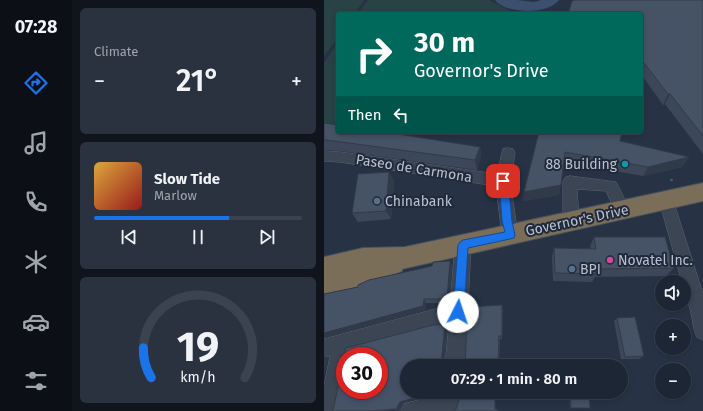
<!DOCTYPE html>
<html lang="en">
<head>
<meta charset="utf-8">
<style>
  body { margin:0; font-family:"Fira Sans",sans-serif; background:#2a3240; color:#f1f3f6; height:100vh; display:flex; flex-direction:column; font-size:15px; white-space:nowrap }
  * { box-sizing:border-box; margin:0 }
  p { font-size:13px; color:#a0a5ac }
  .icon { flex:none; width:22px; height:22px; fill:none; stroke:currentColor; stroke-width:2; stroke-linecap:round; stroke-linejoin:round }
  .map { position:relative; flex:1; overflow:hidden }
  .panel { display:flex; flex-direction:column; gap:8px; padding:8px; background:#10151d; width:252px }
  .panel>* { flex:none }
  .top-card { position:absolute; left:12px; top:12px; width:307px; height:122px; border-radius:4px; box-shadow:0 2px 6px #0003,0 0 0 1px #3b434f; background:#00695c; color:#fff; overflow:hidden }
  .tools { position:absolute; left:331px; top:275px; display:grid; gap:8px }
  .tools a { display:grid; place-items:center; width:36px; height:36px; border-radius:50%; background:#1d2634; box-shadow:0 2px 6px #0003,0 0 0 1px #3b434f; font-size:20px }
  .speed { position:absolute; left:12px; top:347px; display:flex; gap:8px; font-size:20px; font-weight:700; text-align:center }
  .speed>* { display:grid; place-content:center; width:52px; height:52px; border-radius:50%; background:#1d2634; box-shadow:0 2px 6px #0003,0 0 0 1px #3b434f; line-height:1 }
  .speed .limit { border:6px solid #d22; background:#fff; color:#111 }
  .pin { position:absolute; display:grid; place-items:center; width:34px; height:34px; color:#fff; margin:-17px; border-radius:8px; box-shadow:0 2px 6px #0006 }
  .me { position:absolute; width:44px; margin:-22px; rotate:4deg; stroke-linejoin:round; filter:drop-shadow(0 0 3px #0008) }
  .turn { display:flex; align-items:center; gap:14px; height:84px; padding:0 12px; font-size:18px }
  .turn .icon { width:52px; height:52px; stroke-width:2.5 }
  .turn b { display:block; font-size:28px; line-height:34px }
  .then { display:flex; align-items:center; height:38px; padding:0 12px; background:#0003; gap:8px; font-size:15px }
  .big { font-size:30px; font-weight:600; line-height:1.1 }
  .panel .tile { flex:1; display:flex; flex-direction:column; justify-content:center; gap:6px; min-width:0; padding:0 14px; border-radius:6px; background:#2a3240 }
  .panel .dial { align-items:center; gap:0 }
  .dial svg { height:104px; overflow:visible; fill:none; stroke:#3b434f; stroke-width:7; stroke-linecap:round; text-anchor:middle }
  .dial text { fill:#f1f3f6; stroke:none }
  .song { display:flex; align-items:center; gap:12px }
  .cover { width:48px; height:48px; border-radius:6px; background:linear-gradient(135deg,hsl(40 70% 55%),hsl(0 70% 35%)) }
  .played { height:4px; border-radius:2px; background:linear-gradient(90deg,#1a73e8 65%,#3b434f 65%) }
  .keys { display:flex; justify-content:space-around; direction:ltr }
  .heat { display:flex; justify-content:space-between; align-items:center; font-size:22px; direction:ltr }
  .trip { position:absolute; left:76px; top:359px; width:228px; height:40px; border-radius:20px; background:#1d2634; box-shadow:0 2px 6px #0003,0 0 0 1px #3b434f; font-weight:600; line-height:40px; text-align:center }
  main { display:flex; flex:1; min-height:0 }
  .dock { display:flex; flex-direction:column; width:72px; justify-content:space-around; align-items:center; background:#0c0f15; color:#a0a5ac }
  .dock .icon { width:28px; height:28px }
  .dock .selected { color:#1a73e8 }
  .dock b { font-size:18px; color:#f1f3f6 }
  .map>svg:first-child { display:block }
  .green { fill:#294246 }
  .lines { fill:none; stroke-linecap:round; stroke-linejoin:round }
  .river { fill:#3d4f6e; fill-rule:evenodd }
  .minor-casing { stroke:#5a6372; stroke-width:1 }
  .highway-casing { stroke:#46505f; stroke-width:2 }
  .path { stroke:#475e62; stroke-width:2.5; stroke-dasharray:3 3; stroke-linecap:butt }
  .minor { fill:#3b4554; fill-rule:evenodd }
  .highway { fill:#7b6e58; fill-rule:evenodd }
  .wall { fill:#3c4759 }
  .shaded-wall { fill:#313a48 }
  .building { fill:#465367; stroke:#313a48; fill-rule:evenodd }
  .route { fill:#1a73e8; stroke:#114b97 }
  .culture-dot { fill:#0f9aa8; stroke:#202a3a; stroke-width:1.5 }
  .service-dot { fill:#5c6f8a; stroke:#202a3a; stroke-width:1.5 }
  .hotel-dot { fill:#d1479c; stroke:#202a3a; stroke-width:1.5 }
  .labels { text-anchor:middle; stroke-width:4; stroke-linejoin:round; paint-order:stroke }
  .poi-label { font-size:14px; fill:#b9c0ce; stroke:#202a3a; text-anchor:start }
  .street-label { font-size:14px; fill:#b9c0ce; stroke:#202a3a }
</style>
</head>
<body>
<main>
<nav class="dock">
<b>07:28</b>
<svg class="icon selected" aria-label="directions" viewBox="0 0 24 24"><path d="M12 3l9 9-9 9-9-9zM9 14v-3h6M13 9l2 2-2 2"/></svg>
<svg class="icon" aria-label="music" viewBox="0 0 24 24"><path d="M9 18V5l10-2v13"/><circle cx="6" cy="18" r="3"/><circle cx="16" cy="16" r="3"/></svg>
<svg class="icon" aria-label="phone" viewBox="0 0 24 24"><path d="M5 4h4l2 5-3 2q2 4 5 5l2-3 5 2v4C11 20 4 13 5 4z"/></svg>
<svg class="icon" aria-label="climate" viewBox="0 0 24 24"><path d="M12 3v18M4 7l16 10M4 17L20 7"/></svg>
<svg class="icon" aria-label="car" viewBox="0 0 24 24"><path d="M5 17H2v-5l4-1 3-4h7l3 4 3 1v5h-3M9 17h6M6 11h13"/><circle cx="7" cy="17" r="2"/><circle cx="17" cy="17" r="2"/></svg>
<svg class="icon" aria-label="filters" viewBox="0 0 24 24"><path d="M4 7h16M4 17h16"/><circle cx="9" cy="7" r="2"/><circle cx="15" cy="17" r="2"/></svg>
</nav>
<section class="panel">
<div class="tile"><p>Climate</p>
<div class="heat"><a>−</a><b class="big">21°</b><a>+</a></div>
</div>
<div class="tile">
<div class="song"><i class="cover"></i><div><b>Slow Tide</b><p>Marlow</p></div></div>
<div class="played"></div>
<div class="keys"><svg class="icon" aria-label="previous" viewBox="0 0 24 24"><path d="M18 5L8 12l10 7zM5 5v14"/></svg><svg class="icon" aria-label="pause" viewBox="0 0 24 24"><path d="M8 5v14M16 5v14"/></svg><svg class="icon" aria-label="next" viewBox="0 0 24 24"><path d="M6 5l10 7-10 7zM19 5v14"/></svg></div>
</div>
<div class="tile dial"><svg viewBox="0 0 100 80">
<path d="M14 69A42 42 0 1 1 86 69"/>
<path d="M14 69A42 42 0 0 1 8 46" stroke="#1a73e8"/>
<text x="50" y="56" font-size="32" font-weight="700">19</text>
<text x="50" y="72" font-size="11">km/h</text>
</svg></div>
</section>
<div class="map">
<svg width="379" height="411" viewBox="0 0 379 411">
  <rect width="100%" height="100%" fill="#273345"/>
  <g class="green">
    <path d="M0 0H40L30 14H14V37L0 56Z"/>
    <path d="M44 0H165L192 14H34Z"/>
    <path d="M14 43V125L0 123V63Z"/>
  </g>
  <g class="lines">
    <path class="river" d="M171 0H193L210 2 217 0H235C224 15 181 14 171 0Z"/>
    <defs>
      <g id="minor">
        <path d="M184 148 189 149 191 153 186 181 194 235 192 240 186 242 180 240 178 235 172 186 16 162 0 161V151L16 152 173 174 179 149Z"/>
        <path d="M246 176 292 182 306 210 303 215 298 216 293 215 282 191 253 189 255 221 252 226 247 228 242 226 239 221V182L241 178Z"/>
        <path d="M342 194 347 196 349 200 379 294V340L373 337C369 329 369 321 367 313 365 302 360 293 360 282H358L335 200 337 196Z"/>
        <path d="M139 238 145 240 147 245 141 366H121L125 323 26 350 25 356H21V379L15 411H0V386L6 356 0 357V339L126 305 131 245 133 240Z"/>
        <path d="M126 392 133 395 136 402 133 409 129 411H77L80 404Z"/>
      </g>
      <path id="highway" d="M379 183V201L78 269V271L39 288 0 296V257L39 248 81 247Z"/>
    </defs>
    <use href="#minor" class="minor-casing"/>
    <use href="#highway" class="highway-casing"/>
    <path class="path" d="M347 179 348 181"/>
    <use href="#minor" class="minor"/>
    <use href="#highway" class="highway"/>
  </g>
  <g class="wall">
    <path d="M379 0V154L341 104 339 105 317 74V14H244Z"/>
    <path d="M0 123 156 147 157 156 153 170 16 151 0 150Z"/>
    <path d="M215 132 296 141 365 157 358 167 319 176 240 162 235 195 199 201 200 192Z"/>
    <path d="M65 172 70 181 67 219 34 222 28 213Z"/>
    <path d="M270 237 350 268 342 276 271 277 268 282 229 281 228 256 230 248 267 249 266 246Z"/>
    <path d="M126 261 128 266 125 303H102V310L0 338V294L34 287Z"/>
    <path d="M179 309 178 339H176L175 366 80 403 76 411H71V410L60 411H9L16 377 20 355 121 324 123 328 120 365H139Z"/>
    <path d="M293 318 320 356 315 359H297L290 321Z"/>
    <path d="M245 392H265L266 408H246Z"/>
  </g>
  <g class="shaded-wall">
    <path d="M344 94H346L341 104 339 105Z"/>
    <path d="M156 147 157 156 153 170 151 160Z"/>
    <path d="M365 157 358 167 319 176 324 167Z"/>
    <path d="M65 172 70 181 67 219 62 211Z"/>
    <path d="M237 185 235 195 199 201 200 192Z"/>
    <path d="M126 261 128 266 125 303 123 299Z"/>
    <path d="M100 299 102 303V310L0 338V333Z"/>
    <path d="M121 324 123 328 120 366 117 365Z"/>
    <path d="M175 336V366H174Z"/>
    <path d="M0 356 4 358 0 378Z"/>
    <path d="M112 392H120L80 403 76 411H71L76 402Z"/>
    <path d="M171 392 172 410 171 409Z"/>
  </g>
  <g class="building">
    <path d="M251 0H379V136L346 94H344L317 59V14H283L282 13 281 14H244L248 1Z"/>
    <path d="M0 123 14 125V132H61L156 147 151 160 10 141 0 140Z"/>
    <path d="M215 132H298L296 141 365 157 324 167 241 152 237 185 200 192Z"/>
    <path d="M65 172 62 211 28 213 34 174Z"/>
    <path d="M270 237H341L350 268 272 269V274L231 273 230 248 272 249Z"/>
    <path d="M126 261 123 299H100L99 306 0 333V294L34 287V285L45 280 108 266 109 262Z"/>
    <path d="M178 305V336H175L174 366H83V392H112L76 402 71 411H72H71V409L48 411H9L16 377 17 355H20L22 348 109 325 121 324 117 365H139L141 364 144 307ZM21 356H55V390H21Z"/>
    <path d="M311 317 320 356 301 357 293 318Z"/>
    <path d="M131 392H171V409H174V411H128L132 409 135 400Z"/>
    <path d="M246 392H265L266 408H247Z"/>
  </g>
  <path class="route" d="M179 178 184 181 188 221 191 235 190 238 186 239 144 248 140 312 138 316 134 318 131 316 129 312 134 245 136 242 139 240 181 232 178 221 175 181Z"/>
  <circle class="culture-dot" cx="301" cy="164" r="4"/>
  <g class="service-dot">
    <circle cx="53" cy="201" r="4"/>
    <circle cx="248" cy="269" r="4"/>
  </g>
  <circle class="hotel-dot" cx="286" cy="260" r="4"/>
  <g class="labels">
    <g class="poi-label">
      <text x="293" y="169" text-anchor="end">88 Building</text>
      <text x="61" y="206">Chinabank</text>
      <text x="294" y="265">Novatel Inc.</text>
      <text x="256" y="274">BPI</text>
    </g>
    <g class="street-label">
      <text transform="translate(90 168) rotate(9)" y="5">Paseo de Carmona</text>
      <text transform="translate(253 220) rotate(-12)" y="5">Governor's Drive</text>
    </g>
  </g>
</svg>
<div class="tools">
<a><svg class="icon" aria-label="sound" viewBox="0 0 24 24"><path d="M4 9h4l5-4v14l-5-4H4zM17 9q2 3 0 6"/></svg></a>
<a>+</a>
<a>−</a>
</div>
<div class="speed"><div class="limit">30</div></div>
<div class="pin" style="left:179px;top:181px;background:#d93025"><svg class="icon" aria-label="arrive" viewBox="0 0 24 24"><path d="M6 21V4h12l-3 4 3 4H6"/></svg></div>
<svg class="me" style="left:134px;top:312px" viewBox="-20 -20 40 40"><circle r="19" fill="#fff"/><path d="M0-13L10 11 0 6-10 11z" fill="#1a73e8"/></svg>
<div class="trip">07:29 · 1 min · 80 m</div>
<div class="top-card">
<div class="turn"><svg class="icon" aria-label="right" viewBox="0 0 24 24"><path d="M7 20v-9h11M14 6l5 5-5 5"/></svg><div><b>30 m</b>Governor's Drive</div></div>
<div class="then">Then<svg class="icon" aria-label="left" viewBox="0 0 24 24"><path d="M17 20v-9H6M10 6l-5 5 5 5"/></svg></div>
</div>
</div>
</main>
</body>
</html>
